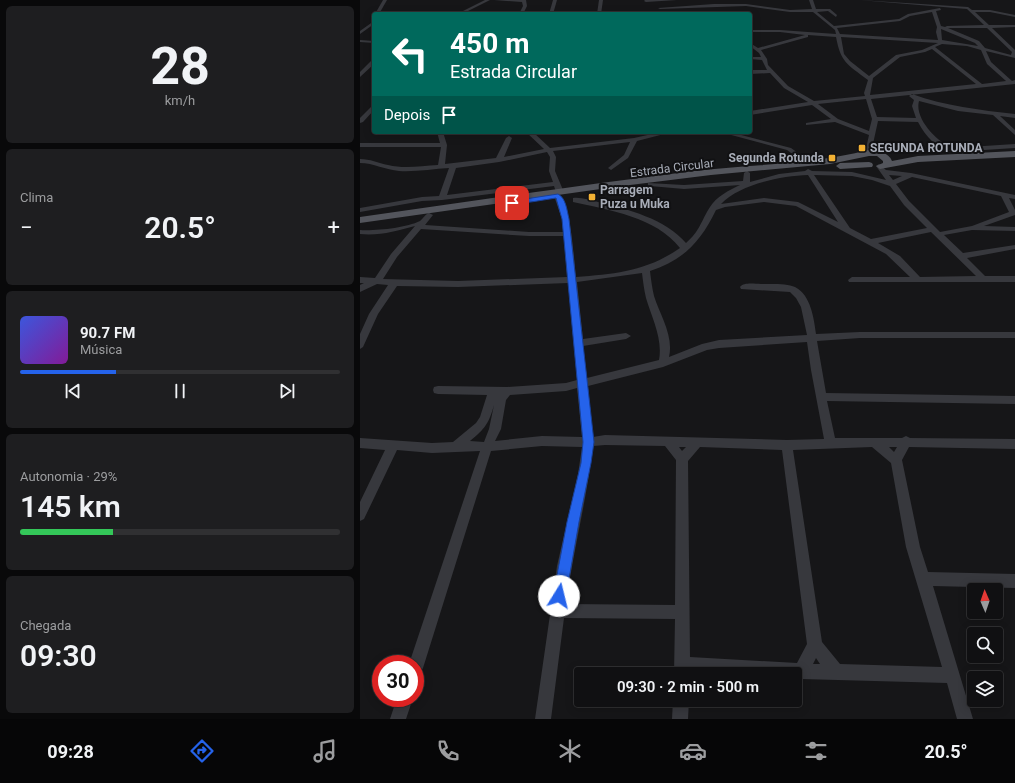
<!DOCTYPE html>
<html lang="pt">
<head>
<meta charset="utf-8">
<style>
  body { margin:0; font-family:Roboto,sans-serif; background:#1e1e20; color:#f1f3f6; height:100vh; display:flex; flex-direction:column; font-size:15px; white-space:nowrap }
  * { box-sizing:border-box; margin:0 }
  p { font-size:13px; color:#9c9d9f }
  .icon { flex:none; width:22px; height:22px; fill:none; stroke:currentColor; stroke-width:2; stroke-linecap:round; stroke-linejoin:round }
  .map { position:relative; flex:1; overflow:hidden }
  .panel { display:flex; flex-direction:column; gap:6px; padding:6px; background:#09090a; width:360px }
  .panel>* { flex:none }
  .banner { position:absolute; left:12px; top:12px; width:380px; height:122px; border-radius:4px; box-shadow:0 2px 10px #0003,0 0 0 1px #303032; background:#00695c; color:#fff; overflow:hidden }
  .needle { width:26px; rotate:358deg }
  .fabs { position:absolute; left:607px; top:583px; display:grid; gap:8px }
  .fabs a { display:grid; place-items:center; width:36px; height:36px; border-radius:4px; background:#101012; box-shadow:0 2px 10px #0003,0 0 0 1px #303032; font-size:20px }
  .speed { position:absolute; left:12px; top:655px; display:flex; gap:8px; font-size:20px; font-weight:700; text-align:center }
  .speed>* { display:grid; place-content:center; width:52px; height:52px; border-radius:50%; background:#101012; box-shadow:0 2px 10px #0003,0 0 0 1px #303032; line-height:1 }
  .speed .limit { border:6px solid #d22; background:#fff; color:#111 }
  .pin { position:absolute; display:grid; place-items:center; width:34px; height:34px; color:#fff; margin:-17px; border-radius:8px; box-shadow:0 2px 6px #0006 }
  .me { position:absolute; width:44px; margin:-22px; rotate:9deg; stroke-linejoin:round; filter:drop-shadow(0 0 3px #0008) }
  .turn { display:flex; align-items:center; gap:14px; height:84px; padding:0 12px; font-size:18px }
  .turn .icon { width:52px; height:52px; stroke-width:2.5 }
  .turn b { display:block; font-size:28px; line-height:34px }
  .then { display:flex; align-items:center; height:38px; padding:0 12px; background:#0003; gap:8px; font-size:15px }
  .big { font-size:30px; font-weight:600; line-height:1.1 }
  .panel .tile { flex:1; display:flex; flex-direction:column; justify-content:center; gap:6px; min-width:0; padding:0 14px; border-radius:6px; background:#1e1e20 }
  .panel .dial { align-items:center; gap:0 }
  .dial b { font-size:52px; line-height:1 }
  .song { display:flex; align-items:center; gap:12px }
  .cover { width:48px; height:48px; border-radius:6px; background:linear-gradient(135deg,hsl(230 70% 55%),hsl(290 70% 35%)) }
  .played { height:4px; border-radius:2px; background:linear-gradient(90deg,#2563eb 30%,#303032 30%) }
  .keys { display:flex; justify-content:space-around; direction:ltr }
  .heat { display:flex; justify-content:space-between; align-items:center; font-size:22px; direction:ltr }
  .charge { height:6px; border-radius:3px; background:linear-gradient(90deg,#34c759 29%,#303032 0) }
  .trip { position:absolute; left:214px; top:667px; width:228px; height:40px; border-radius:4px; background:#101012; box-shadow:0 2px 10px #0003,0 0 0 1px #303032; font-weight:600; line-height:40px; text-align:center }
  .dock { display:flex; height:64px; justify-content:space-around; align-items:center; background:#060607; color:#9c9d9f }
  .dock .icon { width:28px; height:28px }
  .dock .on { color:#2563eb }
  .dock b { font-size:18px; color:#f1f3f6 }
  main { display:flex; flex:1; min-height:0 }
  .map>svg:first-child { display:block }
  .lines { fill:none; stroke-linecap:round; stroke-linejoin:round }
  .minor { fill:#37383d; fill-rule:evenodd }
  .major { fill:#53555c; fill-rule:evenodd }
  .route { fill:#2563eb; stroke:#184099 }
  .poi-dot { fill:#f2b134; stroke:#111113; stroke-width:1.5 }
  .labels { text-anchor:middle; stroke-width:4; stroke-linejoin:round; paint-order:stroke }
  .far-poi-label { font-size:12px; font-weight:bold; fill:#a8adb8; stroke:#111113; text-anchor:start }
  .far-street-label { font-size:12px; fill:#a8adb8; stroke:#111113 }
</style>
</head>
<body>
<main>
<section class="panel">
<div class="tile dial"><b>28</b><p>km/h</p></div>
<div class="tile"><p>Clima</p>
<div class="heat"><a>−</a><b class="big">20.5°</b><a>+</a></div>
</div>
<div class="tile">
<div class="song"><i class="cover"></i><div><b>90.7 FM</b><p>Música</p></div></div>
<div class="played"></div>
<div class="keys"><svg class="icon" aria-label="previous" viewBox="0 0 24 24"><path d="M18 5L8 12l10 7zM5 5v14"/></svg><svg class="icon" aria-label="pause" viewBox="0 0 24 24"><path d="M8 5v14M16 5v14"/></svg><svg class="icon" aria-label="next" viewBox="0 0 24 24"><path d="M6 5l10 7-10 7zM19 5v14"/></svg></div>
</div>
<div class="tile"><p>Autonomia · 29%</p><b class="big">145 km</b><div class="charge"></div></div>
<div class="tile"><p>Chegada</p><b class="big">09:30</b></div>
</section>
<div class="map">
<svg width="655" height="719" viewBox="0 0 655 719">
  <rect width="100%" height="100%" fill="#161618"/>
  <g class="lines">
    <g class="minor">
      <path d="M23 0H27L19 14H15Z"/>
      <path d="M125 0H130L102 14H97Z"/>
      <path d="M134 0H166L167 6 163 14H159L163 6 162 2Z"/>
      <path d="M193 0H197L193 14H189Z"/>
      <path d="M239 0H243L241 14H237Z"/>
      <path d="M285 0H317L286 2 284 1Z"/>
      <path d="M449 0H453L456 9H470L477 15 476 17 468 11 457 12 474 26 539 19 548 14 580 8 581 10 576 11 581 26 585 27 587 26 624 25 607 9 499 0 608 7 612 10H630L655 15V17L630 12H615L629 25H655V27L632 28 655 50V58L626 51 631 62 652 81 655 80V84L511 99 517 117 556 118 552 106 554 100 549 96 552 94C585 106 620 110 655 114V118L640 116 655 130V135L633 115 598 111 559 101C554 119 578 143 593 148L655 144V148L593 152C576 148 566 137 558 122L518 121 511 153 508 155 505 153 509 135 475 122 446 125V123L471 119 452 105 390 115V111L448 102 424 88 410 73 390 74V70H407L402 60 390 59V57H401L399 53 390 46V43L398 48 445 35 420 32H390V30H420L476 34 475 30 453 12H430L386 6 300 9 298 8 354 4H386L430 10 452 9ZM572 12 577 27 576 32 578 40 480 34 477 28 540 21 550 16ZM588 28H627L652 52 651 55 625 48 619 41ZM581 29 615 43 618 46 582 40ZM448 35 476 37C481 63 487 64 508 80L504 93 505 96 454 101 428 86 408 65 407 59 401 50 448 37ZM481 37 578 43 562 50 536 55 509 76 490 61 484 54ZM582 44 607 46 621 50 627 64 646 81 622 84 575 47ZM572 49 616 84 510 95 513 78 540 57 565 52ZM506 99 512 119 509 131 478 119 458 104Z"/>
      <path d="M14 21V24L0 34V31Z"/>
      <path d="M0 40 14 41V43L0 42Z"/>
      <path d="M11 61H14V64L0 77V72Z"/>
      <path d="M14 104V110L3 122 0 123V118Z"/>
      <path d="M77 132H83L87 145 85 164 136 158 146 138 149 136 152 138 144 157 184 149 166 132H173L190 148 274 138 301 132H312L277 141 268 158 251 170 248 168 264 155 270 142 193 151 196 157 195 171 203 190 202 192H196L194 186 82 200 62 201 0 212V208L62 197 79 196 89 168C73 169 55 172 39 171 26 170 13 163 0 163V159C10 159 18 163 28 165 44 169 61 166 78 165L81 147H0V143H80ZM187 152 190 157 189 171 193 182 87 195 96 168 139 162Z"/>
      <path d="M360 132H370L431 148 438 153 445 163 440 164 434 155 427 150Z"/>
      <path d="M519 164 526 170 551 173 655 195V199L649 198 655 210V215L624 226 655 227V231L612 230 584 235 603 253 655 245V249L607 258 625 276H655V282H489L488 280 492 277H550L526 254 436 206 404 202 365 207 356 210C341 241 324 260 290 271 291 279 292 288 294 296 300 315 314 336 309 357L342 344 359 340 447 335 441 307 436 298 430 292 381 289 380 287C384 282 394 284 401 284 409 284 427 283 435 287 451 295 454 319 456 334L500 332H655V338H500L457 341 466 393 655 396V404L467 401 475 438H542L546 436 550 438 655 439V449L549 447 542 460 560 547 568 572 655 574V588L573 586 613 719H597L587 683 441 679 435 678V674H362L330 672V674H314L315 619 204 618 191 719H175L197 566 218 474 222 447 182 446 131 451 63 668 60 673 55 676V664H49L120 451 72 453 37 450 4 519 0 521V502L25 450 0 448V438L72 443 93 442 116 423 120 417 127 395 78 394 74 393 73 390 74 387 78 386 147 387 206 383 217 380 208 283 98 287 37 286 18 314 3 347 0 349V334L9 314 28 285 17 284 0 292V285L4 283H0V277L15 278 31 254 55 226C37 231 19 236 0 234V230C15 231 46 228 60 221 63 219 65 214 69 213L73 215 65 225 169 232H203L202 219 194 196 198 194C211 199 214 262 216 277 256 274 287 271 320 248 296 217 249 210 213 202V198C221 197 230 200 238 202 267 209 306 219 326 243 340 231 341 221 350 207 356 197 369 190 380 185L324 189 290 186 288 185V183L324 185 383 181 384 173 387 171 390 173V182L419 174 445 171 448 169 452 171 492 172 526 180 516 166ZM448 175 478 222 438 202 404 198 361 204C380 184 421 176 448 175ZM454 175 492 176 512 180 530 186 544 205 567 228 511 239 490 228ZM529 175 542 176 533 180ZM552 177 641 196 649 212 612 226 580 232 549 201 536 184ZM61 229 169 236H204L207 277 98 281 23 279 37 257ZM571 232 616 276 560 277 540 256 518 243ZM282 273C283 281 284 290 286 298 292 318 303 339 299 360L227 378 223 346 266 339 271 336 266 333 223 339 217 282ZM447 342 451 370 464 439 427 440 245 435 233 437 228 386 303 367 347 350 359 348ZM217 388 222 437 182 436 135 441 141 429 146 400 150 395 206 391ZM134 405 129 429 124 442 110 441C125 429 129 423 134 405ZM245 445 305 446 316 460 315 605 206 604C213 551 227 499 233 446ZM319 447H326L322 451ZM340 447 422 450 447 644 437 663 330 657 328 461ZM512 447 531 463 546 547 582 667 480 664 462 642 433 450ZM529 447H537L534 452ZM456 658 460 664H453Z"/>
      <path d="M37 698H53L46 719H30Z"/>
      <path d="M313 700H329L328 719H312Z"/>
    </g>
    <g class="major">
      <path d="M508 150C517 151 529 152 532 161L558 156 655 151V157L558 162 520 169 516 166 523 163V161L517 156H509L470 164 351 175 262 186 0 223V217C111 201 222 185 334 171 392 164 451 165 508 150Z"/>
      <path d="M509 162 512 163 513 165 512 167 480 169 476 166 480 163Z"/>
    </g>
  </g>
  <path class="route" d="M198 194C206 198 207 211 209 219L234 442 231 463 219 522 206 596 204 601 199 603 195 601 193 596 207 522 221 463 223 442 202 219 196 198 152 205 148 203 152 201Z"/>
  <g class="poi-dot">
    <rect x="498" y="144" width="8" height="8" rx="2"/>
    <rect x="468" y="154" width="8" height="8" rx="2"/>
    <rect x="228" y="193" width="8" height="8" rx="2"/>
  </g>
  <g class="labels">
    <g class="far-poi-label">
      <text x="510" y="152">SEGUNDA ROTUNDA</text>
      <text x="464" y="162" text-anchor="end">Segunda Rotunda</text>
      <text x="240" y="194">Parragem<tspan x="240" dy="14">Puza u Muka</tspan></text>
    </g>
    <g class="far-street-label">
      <text transform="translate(312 168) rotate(-7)" y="4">Estrada Circular</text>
    </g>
  </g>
</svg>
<div class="fabs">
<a><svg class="needle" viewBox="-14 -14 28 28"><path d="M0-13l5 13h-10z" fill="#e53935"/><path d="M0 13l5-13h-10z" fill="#9c9d9f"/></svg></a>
<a><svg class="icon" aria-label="search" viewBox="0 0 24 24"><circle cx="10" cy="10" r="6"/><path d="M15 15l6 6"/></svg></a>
<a><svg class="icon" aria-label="layers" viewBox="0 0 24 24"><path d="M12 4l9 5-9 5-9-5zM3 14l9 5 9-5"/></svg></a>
</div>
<div class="speed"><div class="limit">30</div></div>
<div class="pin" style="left:152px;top:203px;background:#d93025"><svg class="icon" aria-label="arrive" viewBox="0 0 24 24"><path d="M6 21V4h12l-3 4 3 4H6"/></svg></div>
<svg class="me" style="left:199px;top:596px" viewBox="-20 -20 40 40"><circle r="19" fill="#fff"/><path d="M0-13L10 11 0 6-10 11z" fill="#2563eb"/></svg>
<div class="trip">09:30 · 2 min · 500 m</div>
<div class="banner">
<div class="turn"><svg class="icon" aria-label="left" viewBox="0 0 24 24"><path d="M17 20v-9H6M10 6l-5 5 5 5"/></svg><div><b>450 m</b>Estrada Circular</div></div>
<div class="then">Depois<svg class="icon" aria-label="arrive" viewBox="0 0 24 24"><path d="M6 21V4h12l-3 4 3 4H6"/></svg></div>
</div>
</div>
</main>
<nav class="dock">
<b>09:28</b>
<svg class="icon on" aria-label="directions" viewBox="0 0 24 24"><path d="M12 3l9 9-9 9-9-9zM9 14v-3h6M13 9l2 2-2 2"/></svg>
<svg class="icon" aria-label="music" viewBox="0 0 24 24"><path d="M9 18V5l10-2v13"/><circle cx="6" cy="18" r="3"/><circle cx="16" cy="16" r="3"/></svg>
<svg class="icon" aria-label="phone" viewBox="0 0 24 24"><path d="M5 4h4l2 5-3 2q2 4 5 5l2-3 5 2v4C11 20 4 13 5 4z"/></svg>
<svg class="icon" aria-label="climate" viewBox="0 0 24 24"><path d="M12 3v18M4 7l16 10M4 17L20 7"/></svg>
<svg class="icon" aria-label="car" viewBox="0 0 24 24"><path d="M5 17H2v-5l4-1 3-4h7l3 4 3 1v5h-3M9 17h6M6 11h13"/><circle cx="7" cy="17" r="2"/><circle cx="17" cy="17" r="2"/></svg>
<svg class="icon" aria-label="filters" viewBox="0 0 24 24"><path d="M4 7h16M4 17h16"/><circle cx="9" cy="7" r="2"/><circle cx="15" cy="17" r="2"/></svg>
<b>20.5°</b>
</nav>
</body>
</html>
